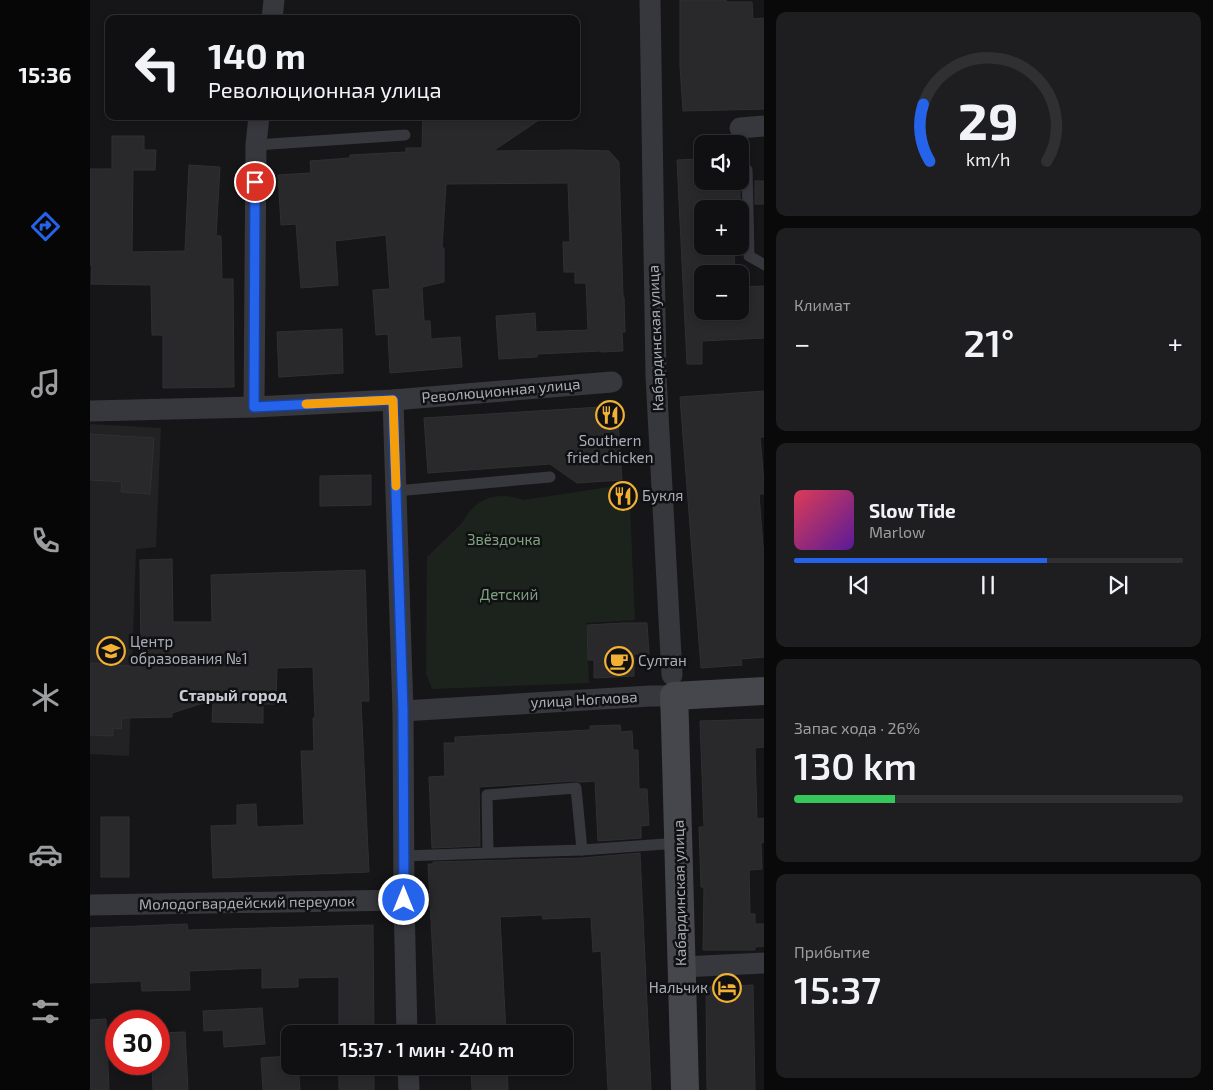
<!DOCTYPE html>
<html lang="ru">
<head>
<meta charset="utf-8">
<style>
  body { margin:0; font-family:"Exo 2",sans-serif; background:#1e1e20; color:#f1f3f6; height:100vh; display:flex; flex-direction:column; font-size:19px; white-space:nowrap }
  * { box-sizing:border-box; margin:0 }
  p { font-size:16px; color:#9c9d9f }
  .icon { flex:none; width:28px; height:28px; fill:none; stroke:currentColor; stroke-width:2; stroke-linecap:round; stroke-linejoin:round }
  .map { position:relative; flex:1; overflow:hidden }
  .drawer { display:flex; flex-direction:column; gap:12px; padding:12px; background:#09090a; width:449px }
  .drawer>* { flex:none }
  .banner { position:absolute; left:15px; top:15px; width:475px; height:105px; border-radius:10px; box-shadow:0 2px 8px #0003,0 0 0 1px #303032; background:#101012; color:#f1f3f6; overflow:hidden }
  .controls { position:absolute; left:604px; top:135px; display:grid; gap:10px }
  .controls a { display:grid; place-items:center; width:55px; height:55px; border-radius:10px; background:#101012; box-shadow:0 2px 8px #0003,0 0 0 1px #303032; font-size:25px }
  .speed { position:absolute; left:15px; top:1010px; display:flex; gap:10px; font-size:25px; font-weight:700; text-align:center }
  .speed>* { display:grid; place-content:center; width:65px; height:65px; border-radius:50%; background:#101012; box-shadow:0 2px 8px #0003,0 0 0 1px #303032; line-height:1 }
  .speed .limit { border:8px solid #d22; background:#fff; color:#111 }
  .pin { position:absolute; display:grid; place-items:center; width:42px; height:42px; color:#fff; margin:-21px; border:2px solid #fff; border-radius:50%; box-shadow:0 1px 5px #0007 }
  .me { position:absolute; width:55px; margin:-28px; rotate:0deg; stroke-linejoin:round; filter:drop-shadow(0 0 4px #0008) }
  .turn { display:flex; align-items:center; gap:18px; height:105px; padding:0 20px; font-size:22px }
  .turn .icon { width:65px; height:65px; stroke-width:2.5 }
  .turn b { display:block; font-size:35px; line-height:42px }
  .big { font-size:38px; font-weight:600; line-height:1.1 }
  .drawer .tile { flex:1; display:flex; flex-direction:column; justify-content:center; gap:8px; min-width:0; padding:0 18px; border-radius:10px; background:#1e1e20 }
  .drawer .dial { align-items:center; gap:0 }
  .dial svg { height:130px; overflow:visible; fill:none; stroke:#303032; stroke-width:7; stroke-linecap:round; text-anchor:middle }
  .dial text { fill:#f1f3f6; stroke:none }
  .song { display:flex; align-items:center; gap:15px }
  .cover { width:60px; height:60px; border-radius:8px; background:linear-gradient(135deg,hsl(350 70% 55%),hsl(270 70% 35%)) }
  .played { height:5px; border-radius:2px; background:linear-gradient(90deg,#2563eb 65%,#303032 65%) }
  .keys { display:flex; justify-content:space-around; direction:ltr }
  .heat { display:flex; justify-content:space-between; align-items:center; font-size:28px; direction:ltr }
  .charge { height:8px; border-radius:4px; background:linear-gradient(90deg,#34c759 26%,#303032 0) }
  .trip { position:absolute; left:191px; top:1025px; width:292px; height:50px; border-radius:10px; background:#101012; box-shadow:0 2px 8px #0003,0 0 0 1px #303032; font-weight:600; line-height:50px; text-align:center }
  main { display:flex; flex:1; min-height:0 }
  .menu { display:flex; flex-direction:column; width:90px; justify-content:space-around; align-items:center; background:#060607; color:#9c9d9f }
  .menu .icon { width:35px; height:35px }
  .menu .selected { color:#2563eb }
  .menu b { font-size:22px; color:#f1f3f6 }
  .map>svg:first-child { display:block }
  .built { fill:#222225 }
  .green { fill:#1c231d }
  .building { fill:#29292c; stroke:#303034 }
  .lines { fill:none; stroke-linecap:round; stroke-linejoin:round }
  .lane { stroke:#37383d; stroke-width:11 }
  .street { stroke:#37383d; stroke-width:21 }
  .secondary { stroke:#45474d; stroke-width:28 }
  .route-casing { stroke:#184099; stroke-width:12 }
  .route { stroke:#2563eb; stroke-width:9 }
  .slow { stroke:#f59e0b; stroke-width:9 }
  .labels { text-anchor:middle; stroke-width:5; stroke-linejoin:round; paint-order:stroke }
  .street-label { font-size:15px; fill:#a8adb8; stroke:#111113 }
  .poi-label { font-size:15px; fill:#a8adb8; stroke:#111113; text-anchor:start }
  .park-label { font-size:15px; fill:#7fa381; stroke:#111113 }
  .neighbourhood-label { font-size:16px; font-weight:bold; fill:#c9ccd4; stroke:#111113 }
</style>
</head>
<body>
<main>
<nav class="menu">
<b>15:36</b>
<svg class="icon selected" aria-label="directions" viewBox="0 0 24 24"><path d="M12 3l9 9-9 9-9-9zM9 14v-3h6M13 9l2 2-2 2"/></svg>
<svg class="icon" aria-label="music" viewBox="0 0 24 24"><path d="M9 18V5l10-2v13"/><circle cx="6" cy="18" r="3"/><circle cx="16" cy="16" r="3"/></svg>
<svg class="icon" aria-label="phone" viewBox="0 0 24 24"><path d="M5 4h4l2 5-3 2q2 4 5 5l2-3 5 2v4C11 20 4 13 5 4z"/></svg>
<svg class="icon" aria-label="climate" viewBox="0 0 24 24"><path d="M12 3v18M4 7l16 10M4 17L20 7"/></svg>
<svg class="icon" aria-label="car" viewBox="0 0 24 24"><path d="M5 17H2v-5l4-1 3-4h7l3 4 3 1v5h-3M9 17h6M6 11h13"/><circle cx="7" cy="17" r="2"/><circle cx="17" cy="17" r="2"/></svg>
<svg class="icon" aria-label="filters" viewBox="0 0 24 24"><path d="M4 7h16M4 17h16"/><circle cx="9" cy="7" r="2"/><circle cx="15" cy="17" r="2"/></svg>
</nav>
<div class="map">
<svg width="675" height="1090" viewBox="0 0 675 1090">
  <rect width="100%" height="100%" fill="#161618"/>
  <path class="built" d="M0 424 71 428 66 547 46 549 39 756 0 754Z"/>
  <path class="green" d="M539 484 545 620 496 623 499 683 342 689 336 673 337 557C348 546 360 535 371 524 375 520 376 515 380 511 395 494 414 493 434 500Z"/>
  <g class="building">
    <path d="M590 0H636V2H662L663 19 675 18V109L593 111 590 66Z"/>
    <path d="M333 116H455L403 151 484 150 519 151 529 162 533 297H534L535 332H532L533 351 511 352V351L447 354V357L409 359 406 316 445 313 446 332 498 330 496 283H485V272H474L473 242H480L478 183 356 184 352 248H354V282L332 287 334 321H340L341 339 370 337 372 367 300 373 298 334 286 335 283 290 300 289 296 235 245 241 248 285 211 288 206 224 191 225 188 175 221 173 220 161 260 158V155L316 152V148H332Z"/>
    <path d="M22 136H54V150H66L65 170H43L42 252 95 251 99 165 130 167 126 236H131L132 279H143L144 387 73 388V335H62L61 285 1 284 2 265H0V169H22Z"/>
    <path d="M612 159V181H650V205H642V209H612V246H644L645 274H612V311H650V287L675 286V338L612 341V364H597L587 160Z"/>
    <rect x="665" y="181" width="10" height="23"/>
    <path d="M252 329 253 373 189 377 187 332Z"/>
    <path d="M675 391V437H670L675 494H669L673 547H675V657L651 659 652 665 611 668 590 397Z"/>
    <path d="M527 406 532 480 487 483 460 464 338 473 334 418Z"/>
    <path d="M0 434 64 438 60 494 31 492 32 482 0 480Z"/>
    <path d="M281 475V505L230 506V476Z"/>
    <path d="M82 559 83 622H122L121 575 275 570 279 701H271L279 872 123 878 121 826 147 825V805L166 804 167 827 214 825 211 751H224L223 718H225L223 667 187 668 186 704H173V723L122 722 123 700 82 713V717L32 718 31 729 23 728V736L0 735V663L51 667 50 560Z"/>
    <path d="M533 623H557L559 654H544V676L504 678V660H498L497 625Z"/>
    <path d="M675 719V747L665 748 667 819 675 818V842L671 843 672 869 659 870 660 914H665V924H675V946L665 947V950H613L614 887H611L609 827H614L610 721Z"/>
    <path d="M530 725 531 732 542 731 543 750H548L549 789H557L559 825 551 826V838L508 841 505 781 490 782 485 781 389 787 390 846 342 848 339 777 355 776 354 743H365V737L500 730V726Z"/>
    <rect x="11" y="817" width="28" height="60"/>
    <path d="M550 853 561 1090H518L511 951 503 952 501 917 453 919 452 915 410 917 416 1034H347L338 864H343V862L492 858Z"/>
    <path d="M97 924 98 930 283 925 284 1034H249V977L208 978V987L172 988V968L99 971 100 990 52 991 51 981 0 983V928Z"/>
    <path d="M663 985 665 1090H617L616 987Z"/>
    <path d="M172 1008 175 1044 134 1047 133 1030 114 1031 113 1011Z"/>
    <path d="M16 1019 19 1090H0V1020Z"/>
    <path d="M95 1032 98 1090H63L62 1064H69V1033Z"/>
    <path d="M200 1056V1066H208L210 1090H173L171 1058Z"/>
    <rect x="249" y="1066" width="35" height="24"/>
    <path d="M381 1066H417L418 1090H382Z"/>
  </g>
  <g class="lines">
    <g class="lane">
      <path d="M166 145 315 135"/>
      <path d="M657 170 659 256 675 265"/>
      <path d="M306 491 460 477"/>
      <path d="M492 850 589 843"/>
      <path d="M314 856 398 853 397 795 486 788 492 850 398 853"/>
    </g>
    <g class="street">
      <path d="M560 0 566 376 582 675"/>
      <path d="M182 19 184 0"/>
      <path d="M650 128 675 126"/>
      <path d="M303 400 313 711 314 900 317 1034"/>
      <path d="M164 407 166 145 169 116"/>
      <path d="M0 411 164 407 303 400 522 382"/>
      <path d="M313 711 560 696H584"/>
      <path d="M0 905 314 900"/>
      <path d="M592 967 675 963"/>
      <path d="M318 1066 319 1090"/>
    </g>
    <path class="secondary" d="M595 1090 585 723 584 696 675 691"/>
  </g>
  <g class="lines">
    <defs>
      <path id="route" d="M165 182 164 407 303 400 313 711 314 900"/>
    </defs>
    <use href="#route" class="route-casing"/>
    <use href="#route" class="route"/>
    <path class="slow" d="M216 404 303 400 306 486"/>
  </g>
  <defs>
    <symbol id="restaurant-ring" viewBox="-11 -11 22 22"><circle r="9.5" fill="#111113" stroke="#f2b134" stroke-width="1.5"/><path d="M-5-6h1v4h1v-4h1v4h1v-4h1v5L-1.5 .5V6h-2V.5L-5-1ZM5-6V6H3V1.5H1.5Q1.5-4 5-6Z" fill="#f2b134"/></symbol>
    <symbol id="school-ring" viewBox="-11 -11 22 22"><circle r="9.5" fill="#111113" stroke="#f2b134" stroke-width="1.5"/><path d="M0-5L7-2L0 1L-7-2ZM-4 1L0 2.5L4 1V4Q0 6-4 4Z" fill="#f2b134"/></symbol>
    <symbol id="cafe-ring" viewBox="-11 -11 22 22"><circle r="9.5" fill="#111113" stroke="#f2b134" stroke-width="1.5"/><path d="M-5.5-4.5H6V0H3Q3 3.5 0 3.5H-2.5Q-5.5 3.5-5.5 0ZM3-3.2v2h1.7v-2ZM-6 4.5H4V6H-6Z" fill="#f2b134"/></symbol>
    <symbol id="hotel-ring" viewBox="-11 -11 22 22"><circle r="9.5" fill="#111113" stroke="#f2b134" stroke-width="1.5"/><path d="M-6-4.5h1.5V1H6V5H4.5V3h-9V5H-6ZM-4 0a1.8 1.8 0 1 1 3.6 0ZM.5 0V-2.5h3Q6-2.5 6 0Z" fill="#f2b134"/></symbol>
  </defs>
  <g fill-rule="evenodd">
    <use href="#restaurant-ring" x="504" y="399" width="32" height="32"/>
    <use href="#restaurant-ring" x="517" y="480" width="32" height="32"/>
    <use href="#school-ring" x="5" y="635" width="32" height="32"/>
    <use href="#cafe-ring" x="513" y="645" width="32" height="32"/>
    <use href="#hotel-ring" x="621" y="972" width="32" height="32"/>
  </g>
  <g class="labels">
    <g class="street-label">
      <text transform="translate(566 338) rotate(-92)" y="5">Кабардинская улица</text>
      <text transform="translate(411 391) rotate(-5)" y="5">Революционная улица</text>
      <text transform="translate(494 700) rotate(-3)" y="5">улица Ногмова</text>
      <text transform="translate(590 893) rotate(-91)" y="5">Кабардинская улица</text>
      <text transform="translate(157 903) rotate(-1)" y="5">Молодогвардейский переулок</text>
    </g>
    <g class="poi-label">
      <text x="520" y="446" text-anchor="middle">Southern<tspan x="520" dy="17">fried chicken</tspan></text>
      <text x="552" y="501">Букля</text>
      <text x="40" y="647">Центр<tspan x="40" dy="17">образования №1</tspan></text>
      <text x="548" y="666">Султан</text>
      <text x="618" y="993" text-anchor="end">Нальчик</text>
    </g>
    <g class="park-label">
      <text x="414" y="545">Звёздочка</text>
      <text x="419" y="600">Детский</text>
    </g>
    <g class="neighbourhood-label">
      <text x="143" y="701">Старый город</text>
    </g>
  </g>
</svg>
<div class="controls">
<a><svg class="icon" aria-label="sound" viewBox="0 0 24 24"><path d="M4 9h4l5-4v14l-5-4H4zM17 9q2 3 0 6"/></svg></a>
<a>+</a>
<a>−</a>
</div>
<div class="speed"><div class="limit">30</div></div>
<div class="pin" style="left:165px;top:182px;background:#d93025"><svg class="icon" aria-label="arrive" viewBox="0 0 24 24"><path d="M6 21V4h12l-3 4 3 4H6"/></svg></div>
<svg class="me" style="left:314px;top:900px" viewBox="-20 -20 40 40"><circle r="17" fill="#2563eb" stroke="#fff" stroke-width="3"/><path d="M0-11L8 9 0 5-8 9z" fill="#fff"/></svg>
<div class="trip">15:37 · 1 мин · 240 m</div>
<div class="banner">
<div class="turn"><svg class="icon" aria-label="left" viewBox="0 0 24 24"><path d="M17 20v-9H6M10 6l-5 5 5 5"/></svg><div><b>140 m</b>Революционная улица</div></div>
</div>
</div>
<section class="drawer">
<div class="tile dial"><svg viewBox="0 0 100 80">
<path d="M14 69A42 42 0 1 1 86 69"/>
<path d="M14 69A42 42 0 0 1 10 34" stroke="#2563eb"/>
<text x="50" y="56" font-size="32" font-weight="700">29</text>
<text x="50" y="72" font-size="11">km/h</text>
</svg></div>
<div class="tile"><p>Климат</p>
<div class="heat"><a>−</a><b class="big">21°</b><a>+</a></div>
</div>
<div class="tile">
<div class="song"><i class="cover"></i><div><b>Slow Tide</b><p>Marlow</p></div></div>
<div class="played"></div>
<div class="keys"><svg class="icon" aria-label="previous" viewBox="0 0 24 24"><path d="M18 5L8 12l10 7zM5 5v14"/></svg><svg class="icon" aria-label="pause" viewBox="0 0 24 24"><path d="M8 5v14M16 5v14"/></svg><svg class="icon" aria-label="next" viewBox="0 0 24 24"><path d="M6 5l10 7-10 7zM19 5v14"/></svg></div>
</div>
<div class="tile"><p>Запас хода · 26%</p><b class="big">130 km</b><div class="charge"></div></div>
<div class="tile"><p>Прибытие</p><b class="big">15:37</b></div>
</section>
</main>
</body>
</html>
